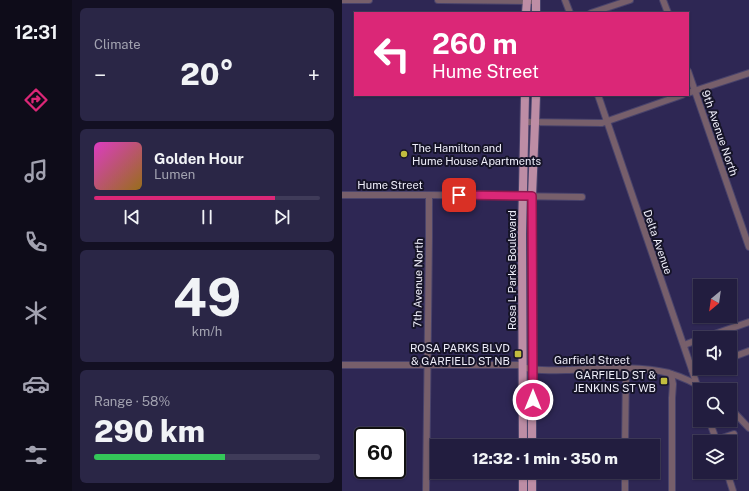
<!DOCTYPE html>
<html lang="en">
<head>
<meta charset="utf-8">
<style>
  body { margin:0; font-family:"Public Sans",sans-serif; background:#2a2646; color:#f1f3f6; height:100vh; display:flex; flex-direction:column; font-size:15px; white-space:nowrap }
  * { box-sizing:border-box; margin:0 }
  p { font-size:13px; color:#a2a2b0 }
  .icon { flex:none; width:22px; height:22px; fill:none; stroke:currentColor; stroke-width:2; stroke-linecap:round; stroke-linejoin:round }
  .map { position:relative; flex:1; overflow:hidden }
  .drawer { display:flex; flex-direction:column; gap:8px; padding:8px; background:#131023; width:270px }
  .drawer>* { flex:none }
  .banner { position:absolute; left:12px; top:12px; width:335px; height:84px; border-radius:0px; box-shadow:0 1px 3px #0004,0 0 0 1px #3f3b59; background:#db2777; color:#fff; overflow:hidden }
  .needle { width:26px; rotate:209deg }
  .controls { position:absolute; left:351px; top:279px; display:grid; gap:8px }
  .controls a { display:grid; place-items:center; width:44px; height:44px; border-radius:0px; background:#221d3f; box-shadow:0 1px 3px #0004,0 0 0 1px #3f3b59; font-size:20px }
  .speed { position:absolute; left:12px; top:427px; display:flex; gap:8px; font-size:20px; font-weight:700; text-align:center }
  .speed>* { display:grid; place-content:center; width:52px; height:52px; border-radius:50%; background:#221d3f; box-shadow:0 1px 3px #0004,0 0 0 1px #3f3b59; line-height:1 }
  .speed .limit { border:2px solid #111; border-radius:6px; background:#fff; color:#111 }
  .pin { position:absolute; display:grid; place-items:center; width:34px; height:34px; color:#fff; margin:-17px; border-radius:8px; box-shadow:0 2px 6px #0006 }
  .me { position:absolute; width:44px; margin:-22px; rotate:0deg; stroke-linejoin:round; filter:drop-shadow(0 0 3px #0008) }
  .turn { display:flex; align-items:center; gap:14px; height:84px; padding:0 12px; font-size:18px }
  .turn .icon { width:52px; height:52px; stroke-width:2.5 }
  .turn b { display:block; font-size:28px; line-height:34px }
  .big { font-size:30px; font-weight:800; line-height:1.1 }
  .drawer .tile { flex:1; display:flex; flex-direction:column; justify-content:center; gap:6px; min-width:0; padding:0 14px; border-radius:6px; background:#2a2646 }
  .drawer .dial { align-items:center; gap:0 }
  .dial b { font-size:52px; line-height:1 }
  .song { display:flex; align-items:center; gap:12px }
  .cover { width:48px; height:48px; border-radius:6px; background:linear-gradient(135deg,hsl(310 70% 55%),hsl(40 70% 35%)) }
  .played { height:4px; border-radius:2px; background:linear-gradient(90deg,#db2777 80%,#3f3b59 80%) }
  .keys { display:flex; justify-content:space-around; direction:ltr }
  .heat { display:flex; justify-content:space-between; align-items:center; font-size:22px; direction:ltr }
  .charge { height:6px; border-radius:3px; background:linear-gradient(90deg,#34c759 58%,#3f3b59 0) }
  .trip { position:absolute; left:88px; top:439px; width:230px; height:40px; border-radius:0px; background:#221d3f; box-shadow:0 1px 3px #0004,0 0 0 1px #3f3b59; font-weight:800; line-height:40px; text-align:center }
  main { display:flex; flex:1; min-height:0 }
  .tabs { display:flex; flex-direction:column; width:72px; justify-content:space-around; align-items:center; background:#0e0c19; color:#a2a2b0 }
  .tabs .icon { width:28px; height:28px }
  .tabs .current { color:#db2777 }
  .tabs b { font-size:18px; color:#f1f3f6 }
  .map>svg:first-child { display:block }
  .lines { fill:none; stroke-linecap:round; stroke-linejoin:round }
  .minor-casing { stroke:#49436b; stroke-width:8 }
  .major-casing { stroke:#49436b; stroke-width:10 }
  .minor { stroke:#775f6b; stroke-width:6 }
  .major { stroke:#bd8da5; stroke-width:8 }
  .route-casing { stroke:#8e194d; stroke-width:10 }
  .route { stroke:#db2777; stroke-width:7 }
  .poi-dot { fill:#c2bd3f; stroke:#161428; stroke-width:1.5 }
  .labels { text-anchor:middle; stroke-width:4; stroke-linejoin:round; paint-order:stroke }
  .street-label { font-size:11px; fill:#f0effb; stroke:#161428 }
  .poi-label { font-size:11px; fill:#f0effb; stroke:#161428; text-anchor:end }
</style>
</head>
<body>
<main>
<nav class="tabs">
<b>12:31</b>
<svg class="icon current" aria-label="directions" viewBox="0 0 24 24"><path d="M12 3l9 9-9 9-9-9zM9 14v-3h6M13 9l2 2-2 2"/></svg>
<svg class="icon" aria-label="music" viewBox="0 0 24 24"><path d="M9 18V5l10-2v13"/><circle cx="6" cy="18" r="3"/><circle cx="16" cy="16" r="3"/></svg>
<svg class="icon" aria-label="phone" viewBox="0 0 24 24"><path d="M5 4h4l2 5-3 2q2 4 5 5l2-3 5 2v4C11 20 4 13 5 4z"/></svg>
<svg class="icon" aria-label="climate" viewBox="0 0 24 24"><path d="M12 3v18M4 7l16 10M4 17L20 7"/></svg>
<svg class="icon" aria-label="car" viewBox="0 0 24 24"><path d="M5 17H2v-5l4-1 3-4h7l3 4 3 1v5h-3M9 17h6M6 11h13"/><circle cx="7" cy="17" r="2"/><circle cx="17" cy="17" r="2"/></svg>
<svg class="icon" aria-label="filters" viewBox="0 0 24 24"><path d="M4 7h16M4 17h16"/><circle cx="9" cy="7" r="2"/><circle cx="15" cy="17" r="2"/></svg>
</nav>
<section class="drawer">
<div class="tile"><p>Climate</p>
<div class="heat"><a>−</a><b class="big">20°</b><a>+</a></div>
</div>
<div class="tile">
<div class="song"><i class="cover"></i><div><b>Golden Hour</b><p>Lumen</p></div></div>
<div class="played"></div>
<div class="keys"><svg class="icon" aria-label="previous" viewBox="0 0 24 24"><path d="M18 5L8 12l10 7zM5 5v14"/></svg><svg class="icon" aria-label="pause" viewBox="0 0 24 24"><path d="M8 5v14M16 5v14"/></svg><svg class="icon" aria-label="next" viewBox="0 0 24 24"><path d="M6 5l10 7-10 7zM19 5v14"/></svg></div>
</div>
<div class="tile dial"><b>49</b><p>km/h</p></div>
<div class="tile"><p>Range · 58%</p><b class="big">290 km</b><div class="charge"></div></div>
</section>
<div class="map">
<svg width="407" height="491" viewBox="0 0 407 491">
  <rect width="100%" height="100%" fill="#2e2754"/>
  <g class="lines">
    <defs>
      <g id="minor">
        <path d="M0 0H27"/>
        <path d="M96 0 189 1"/>
        <path d="M223 0 228 13"/>
        <path d="M321 0 326 13"/>
        <path d="M249 13 288 0"/>
        <path d="M346 71 407 247"/>
        <path d="M346 93 407 73"/>
        <path d="M256 95 350 370 358 395"/>
        <path d="M183 122 260 123 340 95"/>
        <path d="M0 195H87L240 197"/>
        <path d="M361 338 407 322"/>
        <path d="M342 345 358 339"/>
        <path d="M388 358 407 351"/>
        <path d="M0 365H176C191 372 207 370 224 370 257 369 295 365 327 373 340 377 353 383 364 390"/>
        <path d="M350 370 358 367"/>
        <path d="M329 374 331 384 330 398V491"/>
        <path d="M388 408 407 428"/>
        <path d="M367 420 375 442"/>
        <path d="M374 440 392 434"/>
        <path d="M283 446 284 369"/>
        <path d="M385 472 391 491"/>
        <path d="M84 491 87 237V195"/>
        <path d="M283 491V472"/>
      </g>
      <g id="major">
        <path d="M184 13 185 0"/>
        <path d="M194 13V0"/>
        <path d="M181 446 180 234 183 95"/>
        <path d="M190 446V196L193 123 194 95"/>
        <path d="M181 491V472"/>
        <path d="M190 491V472"/>
      </g>
    </defs>
    <use href="#minor" class="minor-casing"/>
    <use href="#major" class="major-casing"/>
    <use href="#minor" class="minor"/>
    <use href="#major" class="major"/>
  </g>
  <g class="lines">
    <defs>
      <path id="route" d="M117 195 190 196 191 400"/>
    </defs>
    <use href="#route" class="route-casing"/>
    <use href="#route" class="route"/>
  </g>
  <g class="poi-dot">
    <circle cx="62" cy="154" r="4"/>
    <rect x="172" y="350" width="8" height="8" rx="2"/>
    <rect x="318" y="377" width="8" height="8" rx="2"/>
  </g>
  <g class="labels">
    <g class="street-label">
      <text transform="translate(378 133) rotate(71)" y="4">9th Avenue North</text>
      <text x="48" y="189">Hume Street</text>
      <text transform="translate(316 242) rotate(71)" y="4">Delta Avenue</text>
      <text transform="translate(170 270) rotate(-90)" y="4">Rosa L Parks Boulevard</text>
      <text transform="translate(76 283) rotate(-89)" y="4">7th Avenue North</text>
      <text x="250" y="364">Garfield Street</text>
    </g>
    <g class="poi-label">
      <text x="70" y="152" text-anchor="start">The Hamilton and<tspan x="70" dy="13">Hume House Apartments</tspan></text>
      <text x="168" y="352">ROSA PARKS BLVD<tspan x="168" dy="13">&amp; GARFIELD ST NB</tspan></text>
      <text x="314" y="379">GARFIELD ST &amp;<tspan x="314" dy="13">JENKINS ST WB</tspan></text>
    </g>
  </g>
</svg>
<div class="controls">
<a><svg class="needle" viewBox="-14 -14 28 28"><path d="M0-13l5 13h-10z" fill="#e53935"/><path d="M0 13l5-13h-10z" fill="#a2a2b0"/></svg></a>
<a><svg class="icon" aria-label="sound" viewBox="0 0 24 24"><path d="M4 9h4l5-4v14l-5-4H4zM17 9q2 3 0 6"/></svg></a>
<a><svg class="icon" aria-label="search" viewBox="0 0 24 24"><circle cx="10" cy="10" r="6"/><path d="M15 15l6 6"/></svg></a>
<a><svg class="icon" aria-label="layers" viewBox="0 0 24 24"><path d="M12 4l9 5-9 5-9-5zM3 14l9 5 9-5"/></svg></a>
</div>
<div class="speed"><div class="limit">60</div></div>
<div class="pin" style="left:117px;top:195px;background:#d93025"><svg class="icon" aria-label="arrive" viewBox="0 0 24 24"><path d="M6 21V4h12l-3 4 3 4H6"/></svg></div>
<svg class="me" style="left:191px;top:400px" viewBox="-20 -20 40 40"><circle r="17" fill="#db2777" stroke="#fff" stroke-width="3"/><path d="M0-11L8 9 0 5-8 9z" fill="#fff"/></svg>
<div class="trip">12:32 · 1 min · 350 m</div>
<div class="banner">
<div class="turn"><svg class="icon" aria-label="left" viewBox="0 0 24 24"><path d="M17 20v-9H6M10 6l-5 5 5 5"/></svg><div><b>260 m</b>Hume Street</div></div>
</div>
</div>
</main>
</body>
</html>
